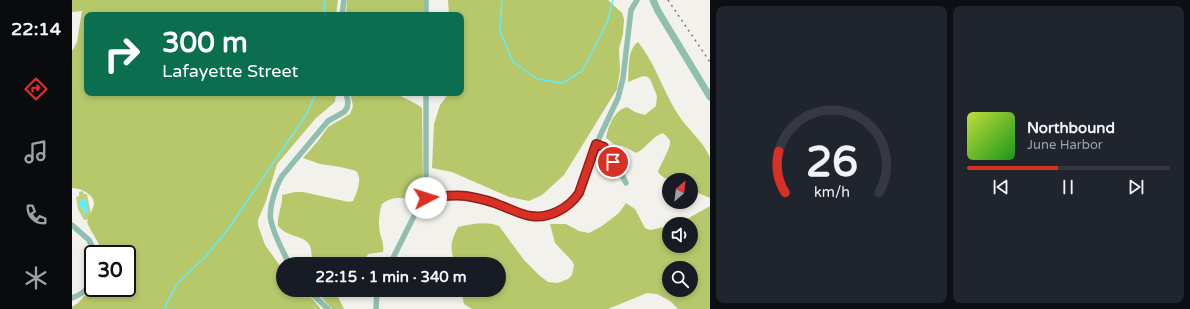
<!DOCTYPE html>
<html lang="en">
<head>
<meta charset="utf-8">
<style>
  body { margin:0; font-family:"Varela Round",sans-serif; background:#20242c; color:#f1f3f6; height:100vh; display:flex; flex-direction:column; font-size:15px; white-space:nowrap }
  * { box-sizing:border-box; margin:0 }
  p { font-size:13px; color:#9ea1a6 }
  .icon { flex:none; width:22px; height:22px; fill:none; stroke:currentColor; stroke-width:2; stroke-linecap:round; stroke-linejoin:round }
  .map { position:relative; flex:1; overflow:hidden }
  .sheet { display:flex; flex-direction:column; gap:6px; padding:6px; background:#0d0f14; width:480px }
  .sheet>* { flex:none }
  .top-card { position:absolute; left:12px; top:12px; width:380px; height:84px; border-radius:8px; box-shadow:0 2px 6px #0003; background:#0b6e4f; color:#fff; overflow:hidden }
  .needle { width:26px; rotate:28deg }
  .fabs { position:absolute; left:590px; top:173px; display:grid; gap:8px }
  .fabs a { display:grid; place-items:center; width:36px; height:36px; border-radius:50%; background:#171b24; box-shadow:0 2px 6px #0003; font-size:20px }
  .speed { position:absolute; left:12px; top:245px; display:flex; gap:8px; font-size:20px; font-weight:700; text-align:center }
  .speed>* { display:grid; place-content:center; width:52px; height:52px; border-radius:50%; background:#171b24; box-shadow:0 2px 6px #0003; line-height:1 }
  .speed .limit { border:2px solid #111; border-radius:6px; background:#fff; color:#111 }
  .pin { position:absolute; display:grid; place-items:center; width:34px; height:34px; color:#fff; margin:-17px; border:2px solid #fff; border-radius:50%; box-shadow:0 1px 4px #0007 }
  .me { position:absolute; width:44px; margin:-22px; rotate:85deg; stroke-linejoin:round; filter:drop-shadow(0 0 3px #0008) }
  .turn { display:flex; align-items:center; gap:14px; height:84px; padding:0 12px; font-size:18px }
  .turn .icon { width:52px; height:52px; stroke-width:2.5 }
  .turn b { display:block; font-size:28px; line-height:34px }
  .sheet .widget { flex:1; display:flex; flex-direction:column; justify-content:center; gap:6px; min-width:0; padding:0 14px; border-radius:8px; background:#20242c }
  .sheet .dial { align-items:center; gap:0 }
  .dial svg { height:104px; overflow:visible; fill:none; stroke:#363941; stroke-width:7; stroke-linecap:round; text-anchor:middle }
  .dial text { fill:#f1f3f6; stroke:none }
  .song { display:flex; align-items:center; gap:12px }
  .cover { width:48px; height:48px; border-radius:6px; background:linear-gradient(135deg,hsl(70 70% 55%),hsl(120 70% 35%)) }
  .played { height:4px; border-radius:2px; background:linear-gradient(90deg,#d93025 45%,#363941 45%) }
  .keys { display:flex; justify-content:space-around; direction:ltr }
  .sheet .tiles { flex:1; display:grid; gap:6px; grid-template-columns:repeat(2,1fr) }
  .trip { position:absolute; left:204px; top:257px; width:230px; height:40px; border-radius:20px; background:#171b24; box-shadow:0 2px 6px #0003; font-weight:800; line-height:40px; text-align:center }
  main { display:flex; flex:1; min-height:0 }
  .menu { display:flex; flex-direction:column; width:72px; justify-content:space-around; align-items:center; background:#090b0e; color:#9ea1a6 }
  .menu .icon { width:28px; height:28px }
  .menu .on { color:#d93025 }
  .menu b { font-size:18px; color:#f1f3f6 }
  .map>svg:first-child { display:block }
  .green { fill:#bfcf7b }
  .forest { fill:#b7c86b; fill-rule:evenodd }
  .water { fill:#64ecff }
  .lines { fill:none; stroke-linecap:round; stroke-linejoin:round }
  .stream { stroke:#64ecff; stroke-width:1.5 }
  .minor { stroke:#90bfb0; stroke-width:5.5 }
  .tertiary { stroke:#90bfb0; stroke-width:7 }
  .rail { stroke:#7a7975; stroke-width:1.5; stroke-dasharray:2 4; stroke-linecap:butt }
  .route-casing { stroke:#8d1f18; stroke-width:10 }
  .route { stroke:#d93025; stroke-width:7 }
</style>
</head>
<body>
<main>
<nav class="menu">
<b>22:14</b>
<svg class="icon on" aria-label="directions" viewBox="0 0 24 24"><path d="M12 3l9 9-9 9-9-9zM9 14v-3h6M13 9l2 2-2 2"/></svg>
<svg class="icon" aria-label="music" viewBox="0 0 24 24"><path d="M9 18V5l10-2v13"/><circle cx="6" cy="18" r="3"/><circle cx="16" cy="16" r="3"/></svg>
<svg class="icon" aria-label="phone" viewBox="0 0 24 24"><path d="M5 4h4l2 5-3 2q2 4 5 5l2-3 5 2v4C11 20 4 13 5 4z"/></svg>
<svg class="icon" aria-label="climate" viewBox="0 0 24 24"><path d="M12 3v18M4 7l16 10M4 17L20 7"/></svg>
</nav>
<div class="map">
<svg width="638" height="309" viewBox="0 0 638 309">
  <rect width="100%" height="100%" fill="#f3f1eb"/>
  <path class="green" d="M11 191 12 194H15L20 219 12 220 6 209 4 197 7 196V192Z"/>
  <g class="forest">
    <path d="M0 0H266L264 15H15V93H264L263 102 244 118 205 164 194 201 186 220V225L193 245 211 270V290C234 290 234 291 249 309H0V307L6 303 21 286V288H55V254H30C28 242 19 233 15 222 17 217 21 209 22 204 23 194 7 188 0 188V51L5 42 10 11 0 12Z"/>
    <path d="M275 0H352L351 15H274Z"/>
    <path d="M376 0H536L550 13 552 19 551 34 547 49 548 70 545 89 492 175 470 195 457 201 437 197 380 172 360 168 362 124 368 105 377 93H389V15H377Z"/>
    <path d="M566 42C586 67 593 99 613 124 621 134 634 146 638 158 638 165 638 190 638 198L619 190V180C608 180 593 183 586 172 588 165 600 146 598 141 597 138 593 135 591 133 578 138 575 148 564 153L551 146 542 144 534 138C536 127 542 110 555 107L563 112 573 115 584 106 585 96 579 81 576 77 571 76 556 82C557 69 555 50 566 42Z"/>
    <path d="M278 93H323L346 105 350 108 351 190 349 195C336 203 325 192 310 204 307 212 306 224 308 233 310 240 312 244 311 252L296 254 290 264H239C244 230 221 243 206 226 205 215 211 205 210 195L223 192H231L277 202 281 201C285 192 291 179 284 171L269 167 248 164 231 158 246 141 256 127 278 114 281 106Z"/>
    <path d="M554 203 563 209 573 228 578 230 597 226V246H619V224H606L638 206V309H606L598 301 585 294 575 293 536 309H400L392 304 389 290H427V264H383C378 247 378 243 386 227 400 224 414 221 427 226L452 260 467 275 476 282 486 283 496 279 500 275 502 265 500 261 483 243 478 224H494L507 231 517 233 530 226 547 213ZM597 268H619V290H597Z"/>
    <path d="M243 290H265L266 297 272 309H260Z"/>
  </g>
  <path class="water" d="M14 199 16 213 11 214V207H8L7 200Z"/>
  <g class="lines">
    <g class="stream">
      <path d="M430 0 428 31 441 62 465 79 491 83 510 71 535 23 541 0"/>
      <path d="M252 15 253 0"/>
      <path d="M92 309 104 285 134 256 156 229 234 115 244 93"/>
    </g>
    <g class="minor">
      <path d="M270 15 272 0"/>
      <path d="M354 15V0"/>
      <path d="M524 144 532 147 549 173 554 183"/>
      <path d="M354 198C367 197 381 195 394 196 406 198 419 201 430 206 439 209 449 215 459 216 477 219 497 207 507 193L528 136 546 98 551 78 559 10 565 0"/>
      <path d="M354 198V93"/>
      <path d="M0 225 17 240 24 254"/>
      <path d="M217 264C211 250 202 236 199 221 196 209 204 186 210 176L256 121 272 112 275 108 276 102 274 93"/>
      <path d="M318 264 348 204 354 198"/>
      <path d="M236 290 256 309"/>
      <path d="M0 298C9 295 17 288 21 279"/>
      <path d="M304 309 305 290"/>
    </g>
    <path class="tertiary" d="M581 0 586 11 638 97"/>
    <path class="rail" d="M596 0 638 62"/>
  </g>
  <g class="lines">
    <defs>
      <path id="route" d="M354 198C367 197 381 194 394 196 406 198 419 201 430 206 439 209 449 215 459 216 477 219 497 208 507 193L524 144 532 147 541 162"/>
    </defs>
    <use href="#route" class="route-casing"/>
    <use href="#route" class="route"/>
  </g>
</svg>
<div class="fabs">
<a><svg class="needle" viewBox="-14 -14 28 28"><path d="M0-13l5 13h-10z" fill="#e53935"/><path d="M0 13l5-13h-10z" fill="#9ea1a6"/></svg></a>
<a><svg class="icon" aria-label="sound" viewBox="0 0 24 24"><path d="M4 9h4l5-4v14l-5-4H4zM17 9q2 3 0 6"/></svg></a>
<a><svg class="icon" aria-label="search" viewBox="0 0 24 24"><circle cx="10" cy="10" r="6"/><path d="M15 15l6 6"/></svg></a>
</div>
<div class="speed"><div class="limit">30</div></div>
<div class="pin" style="left:541px;top:162px;background:#d93025"><svg class="icon" aria-label="arrive" viewBox="0 0 24 24"><path d="M6 21V4h12l-3 4 3 4H6"/></svg></div>
<svg class="me" style="left:354px;top:198px" viewBox="-20 -20 40 40"><circle r="19" fill="#fff"/><path d="M0-13L10 11 0 6-10 11z" fill="#d93025"/></svg>
<div class="trip">22:15 · 1 min · 340 m</div>
<div class="top-card">
<div class="turn"><svg class="icon" aria-label="right" viewBox="0 0 24 24"><path d="M7 20v-9h11M14 6l5 5-5 5"/></svg><div><b>300 m</b>Lafayette Street</div></div>
</div>
</div>
<section class="sheet">
<div class="tiles">
<div class="widget dial"><svg viewBox="0 0 100 80">
<path d="M14 69A42 42 0 1 1 86 69"/>
<path d="M14 69A42 42 0 0 1 9 37" stroke="#d93025"/>
<text x="50" y="56" font-size="32" font-weight="700">26</text>
<text x="50" y="72" font-size="11">km/h</text>
</svg></div>
<div class="widget">
<div class="song"><i class="cover"></i><div><b>Northbound</b><p>June Harbor</p></div></div>
<div class="played"></div>
<div class="keys"><svg class="icon" aria-label="previous" viewBox="0 0 24 24"><path d="M18 5L8 12l10 7zM5 5v14"/></svg><svg class="icon" aria-label="pause" viewBox="0 0 24 24"><path d="M8 5v14M16 5v14"/></svg><svg class="icon" aria-label="next" viewBox="0 0 24 24"><path d="M6 5l10 7-10 7zM19 5v14"/></svg></div>
</div>
</div>
</section>
</main>
</body>
</html>
